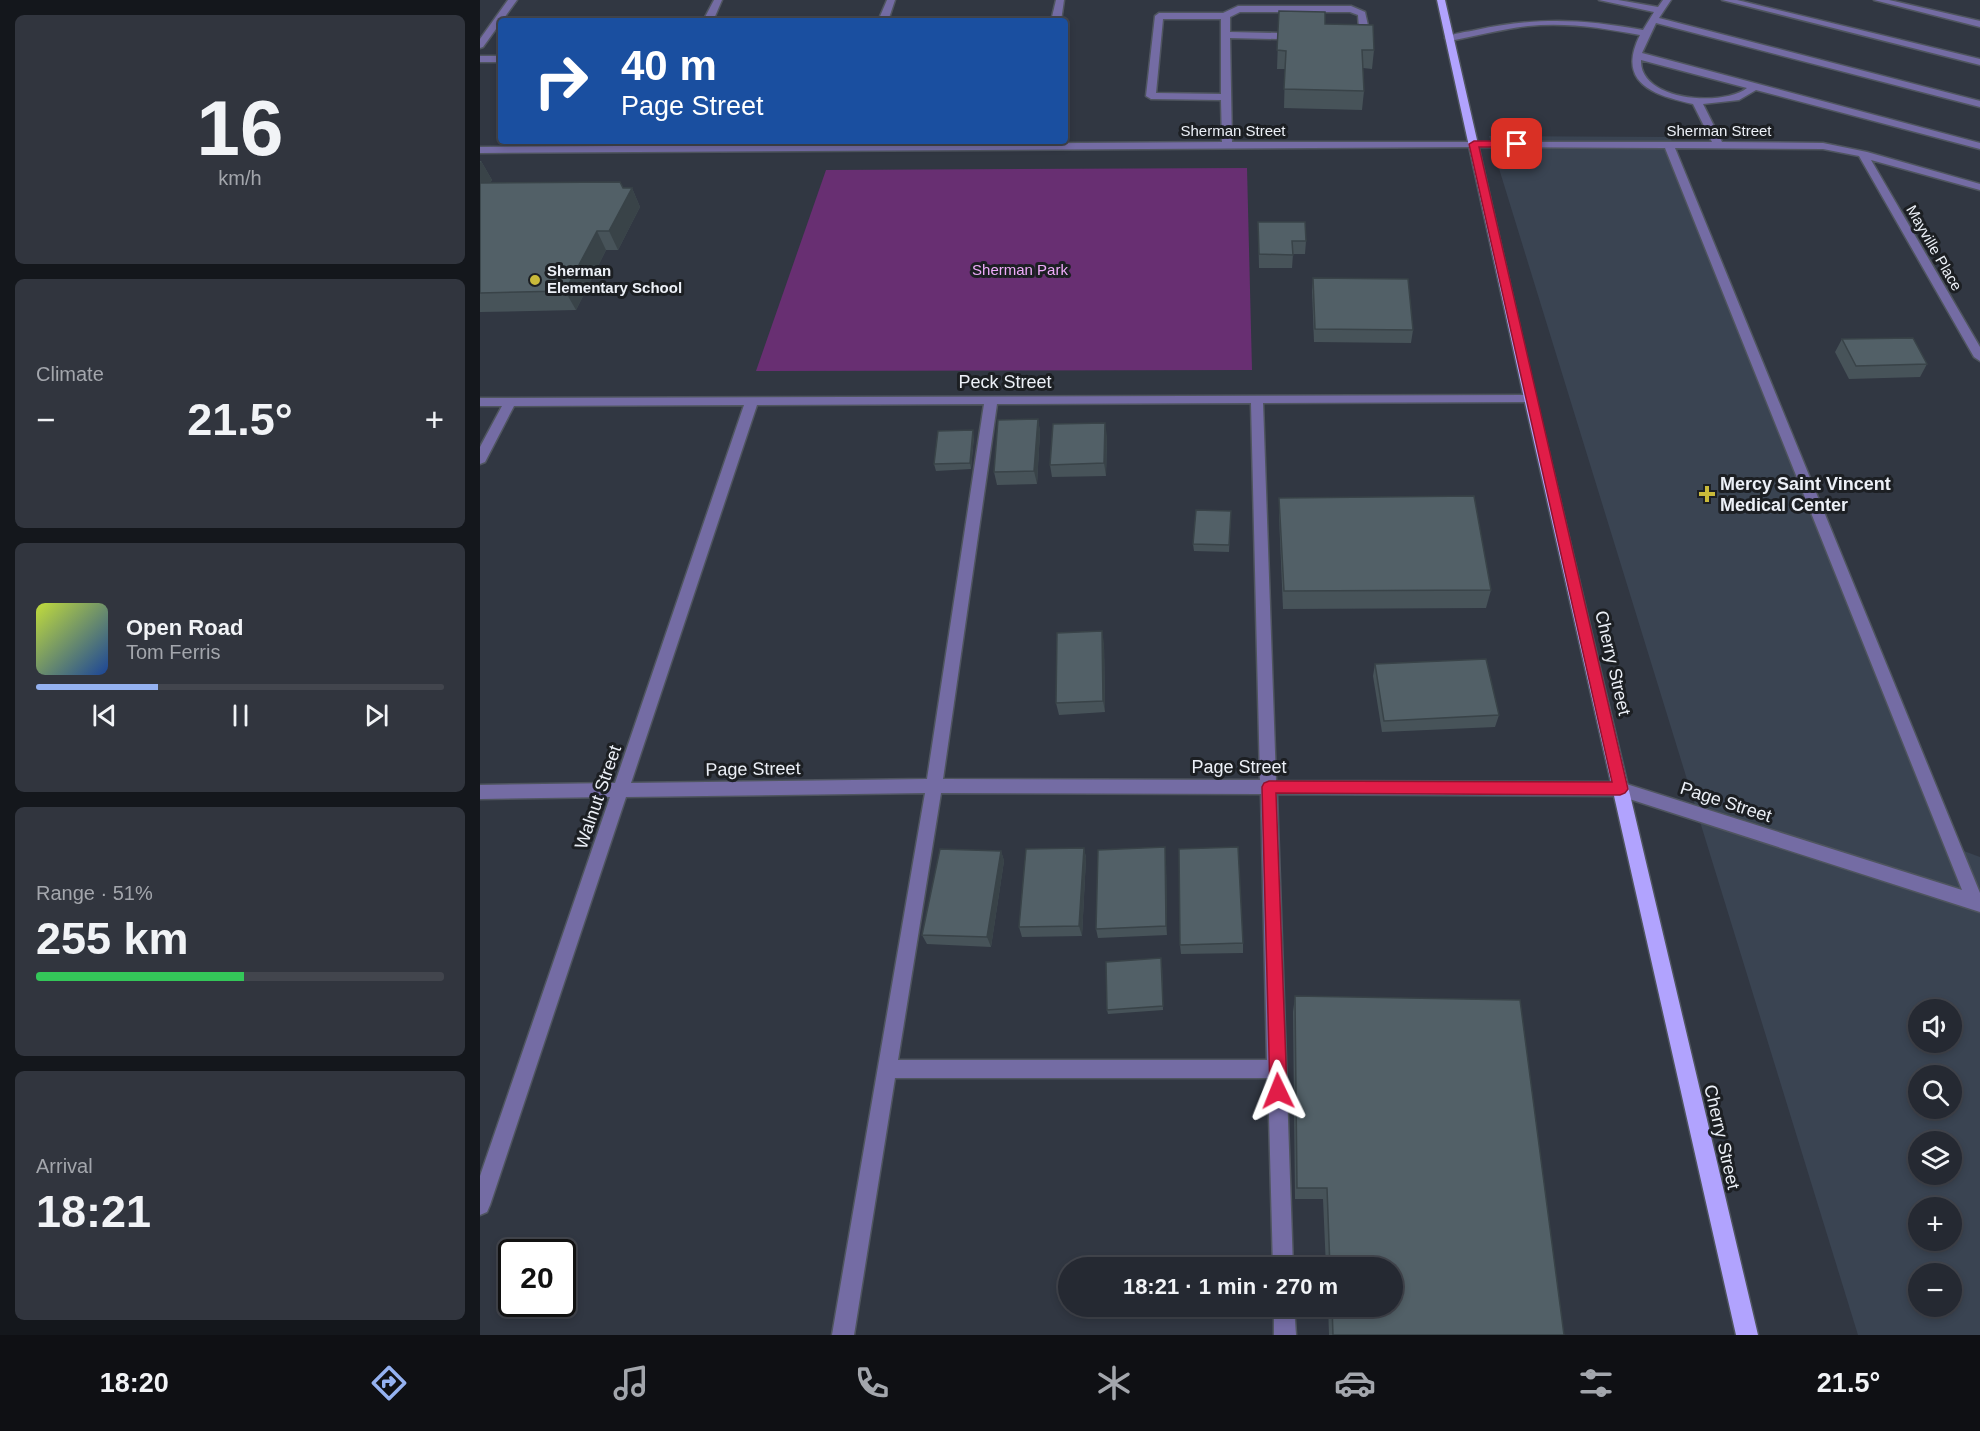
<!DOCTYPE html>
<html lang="en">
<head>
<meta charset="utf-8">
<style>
  body { margin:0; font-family:Arial,sans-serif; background:#31353e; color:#f1f3f6; height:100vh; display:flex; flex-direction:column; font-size:22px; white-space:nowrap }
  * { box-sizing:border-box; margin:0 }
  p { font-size:20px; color:#a3a6ac }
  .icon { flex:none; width:33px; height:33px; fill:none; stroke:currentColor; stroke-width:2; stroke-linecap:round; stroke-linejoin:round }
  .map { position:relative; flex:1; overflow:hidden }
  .panel { display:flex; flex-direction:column; gap:15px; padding:15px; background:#14171c; width:480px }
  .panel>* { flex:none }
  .hud { position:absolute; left:18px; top:18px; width:570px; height:126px; border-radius:6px; box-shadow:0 3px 9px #0003,0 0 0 2px #42454d; background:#1a4fa0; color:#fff; overflow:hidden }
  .fabs { position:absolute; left:1428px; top:999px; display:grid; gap:12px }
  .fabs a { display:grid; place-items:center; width:54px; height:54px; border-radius:50%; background:#252932; box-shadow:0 3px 9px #0003,0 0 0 2px #42454d; font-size:30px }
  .speed { position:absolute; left:18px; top:1239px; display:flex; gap:12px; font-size:30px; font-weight:700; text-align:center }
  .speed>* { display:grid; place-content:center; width:78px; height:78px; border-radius:50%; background:#252932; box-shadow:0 3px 9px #0003,0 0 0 2px #42454d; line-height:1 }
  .speed .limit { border:3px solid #111; border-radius:9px; background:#fff; color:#111 }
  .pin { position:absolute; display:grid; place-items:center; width:51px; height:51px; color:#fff; margin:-26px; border-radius:12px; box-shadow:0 3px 9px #0006 }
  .me { position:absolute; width:66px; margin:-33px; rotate:358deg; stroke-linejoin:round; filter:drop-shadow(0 0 4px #0008) }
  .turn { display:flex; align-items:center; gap:21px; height:126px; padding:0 24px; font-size:27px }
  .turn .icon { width:78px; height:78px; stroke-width:2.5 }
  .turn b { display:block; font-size:42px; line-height:51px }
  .big { font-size:45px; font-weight:600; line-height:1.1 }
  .panel .tile { flex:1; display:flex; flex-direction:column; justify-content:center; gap:9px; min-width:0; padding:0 21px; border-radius:9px; background:#31353e }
  .panel .dial { align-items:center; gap:0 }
  .dial b { font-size:78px; line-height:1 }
  .song { display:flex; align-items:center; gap:18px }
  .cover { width:72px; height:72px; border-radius:9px; background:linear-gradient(135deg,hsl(70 70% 55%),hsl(220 70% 35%)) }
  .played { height:6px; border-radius:3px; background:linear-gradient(90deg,#95b2f1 30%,#42454d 30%) }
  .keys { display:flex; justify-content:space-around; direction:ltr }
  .heat { display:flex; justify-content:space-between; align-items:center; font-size:33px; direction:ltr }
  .charge { height:9px; border-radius:4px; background:linear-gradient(90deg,#34c759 51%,#42454d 0) }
  .trip { position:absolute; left:578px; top:1257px; width:345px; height:60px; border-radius:30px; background:#252932; box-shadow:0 3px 9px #0003,0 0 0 2px #42454d; font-weight:600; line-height:60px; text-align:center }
  .dock { display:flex; height:96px; justify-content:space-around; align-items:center; background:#0f1014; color:#a3a6ac }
  .dock .icon { width:42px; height:42px }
  .dock .selected { color:#95b2f1 }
  .dock b { font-size:27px; color:#f1f3f6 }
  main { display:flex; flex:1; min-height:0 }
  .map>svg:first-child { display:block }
  .built { fill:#3a4452; fill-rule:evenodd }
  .green { fill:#682f72 }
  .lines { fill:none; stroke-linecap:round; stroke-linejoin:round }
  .minor-casing { stroke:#4f555f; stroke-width:3 }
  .major-casing { stroke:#4f555f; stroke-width:3 }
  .minor { fill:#746ca4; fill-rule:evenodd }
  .major { fill:#b1a3fe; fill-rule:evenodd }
  .wall { fill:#475359 }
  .shaded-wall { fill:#394348 }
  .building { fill:#526067; stroke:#394348; stroke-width:1.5 }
  .route { fill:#e11d48; stroke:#92132f; stroke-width:1.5 }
  .poi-dot { fill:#c9ba3a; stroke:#1c1f23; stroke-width:2 }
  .labels { text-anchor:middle; stroke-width:6; stroke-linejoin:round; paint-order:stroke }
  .far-street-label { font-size:15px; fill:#ecf0f7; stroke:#1c1f23 }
  .far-park-label { font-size:15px; fill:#efacfa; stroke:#1c1f23 }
  .far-poi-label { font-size:15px; font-weight:bold; fill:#ecf0f7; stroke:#1c1f23; text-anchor:start }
  .street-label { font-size:18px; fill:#ecf0f7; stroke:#1c1f23 }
  .poi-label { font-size:18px; font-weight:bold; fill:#ecf0f7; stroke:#1c1f23; text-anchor:start }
</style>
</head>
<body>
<main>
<section class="panel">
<div class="tile dial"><b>16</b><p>km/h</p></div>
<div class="tile"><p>Climate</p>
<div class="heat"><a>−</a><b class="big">21.5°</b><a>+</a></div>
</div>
<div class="tile">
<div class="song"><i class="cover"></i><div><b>Open Road</b><p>Tom Ferris</p></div></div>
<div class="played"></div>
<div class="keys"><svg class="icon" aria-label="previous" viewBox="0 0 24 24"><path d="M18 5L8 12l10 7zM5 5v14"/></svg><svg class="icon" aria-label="pause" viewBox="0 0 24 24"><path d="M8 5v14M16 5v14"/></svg><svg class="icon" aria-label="next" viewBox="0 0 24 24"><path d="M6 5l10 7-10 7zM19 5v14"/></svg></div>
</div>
<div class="tile"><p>Range · 51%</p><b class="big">255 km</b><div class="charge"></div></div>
<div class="tile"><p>Arrival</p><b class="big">18:21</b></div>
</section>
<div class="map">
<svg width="1500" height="1335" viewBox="0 0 1500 1335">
  <rect width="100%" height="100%" fill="#313742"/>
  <path class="built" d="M1009 136 1190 137 1481 850 1500 857V1335H1378ZM1438 1010H1472V1042H1438ZM1438 1076H1472V1108H1438ZM1438 1142H1472V1174H1438ZM1438 1208H1472V1240H1438ZM1438 1274H1472V1306H1438Z"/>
  <path class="green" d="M767 168 772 370 276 371 346 170Z"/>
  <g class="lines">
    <defs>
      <g id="minor">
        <path d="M28 0H37L3 47 0 48V39Z"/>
        <path d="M234 0H242L233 21H223Z"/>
        <path d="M407 0H415L408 21H398Z"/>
        <path d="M576 0H584L581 21H571Z"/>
        <path d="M1119 0H1138L1178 7 1183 0H1191L1179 18 1500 101V107L1176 23 1162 53 1500 143V149L1276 90 1259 100 1223 104 1242 142 1343 143 1387 152 1500 184V190L1391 160 1500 347V361L1494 357 1379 156 1343 149 1195 148 1500 893V912L1140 796 797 794 813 1268H793L788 1078H415L374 1335H352L445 793 146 797 10 1205 7 1212 0 1215V1176L130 797 0 799V785L135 783 264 405 34 406 5 462 0 464V447L22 406H0V398L1054 395 1056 398 1050 402 783 403 796 781 1140 782 1482 890 1185 148 994 147 0 153V147L742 142 741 100 671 99 666 96 675 16 679 13H743L758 6H871L885 12 889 30 874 38H868V34L879 29 878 15 870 12H760L750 17V32L798 33 803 36 798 39 750 38 752 142H1232L1213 104C1173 95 1136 83 1160 35 1123 28 1086 22 1048 26 1022 29 996 36 970 41L965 38C973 33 987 32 996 30 1056 17 1103 19 1163 30L1174 12ZM683 19H741V94L676 93ZM1161 60 1267 88C1243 107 1159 101 1161 60ZM771 403 780 780 463 779 517 404ZM504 404 447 779 151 783 277 405ZM461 793 781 794 787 1060H418Z"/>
        <path d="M1242 0H1257L1500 59V65Z"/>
        <path d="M1394 0H1409L1500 21V27Z"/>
        <rect x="0" y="56" width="21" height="6"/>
        <path d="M794 1306H814L816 1335H794Z"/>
      </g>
      <path id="major" d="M957 0H965L1056 398 1278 1335H1256L1044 398Z"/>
    </defs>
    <use href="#minor" class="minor-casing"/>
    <use href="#major" class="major-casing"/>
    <use href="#minor" class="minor"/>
    <use href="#major" class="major"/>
  </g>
  <g class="wall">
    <path d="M799 11 894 50 892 69 883 68 884 91 882 110 804 108 805 69H797Z"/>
    <path d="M0 161H1L12 180 10 183 152 188 160 207 138 250H126L96 310 0 312Z"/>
    <path d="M778 222 826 241 825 254H813L812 268H779Z"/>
    <path d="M833 278 933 330 931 343 834 342 832 291Z"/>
    <path d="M1362 339 1447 364 1440 377 1369 379 1355 352Z"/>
    <path d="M558 419 560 432 557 484 517 485 514 472Z"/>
    <path d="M494 436 491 469 456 471 454 464Z"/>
    <path d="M627 436 626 476 572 477 570 465Z"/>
    <path d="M799 498 1011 590 1006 608 803 609 799 516Z"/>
    <path d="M751 511 749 552 714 551 713 544Z"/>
    <path d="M624 643 625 712 579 715 576 703Z"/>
    <path d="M895 664 1019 715 1015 727 902 732 893 676Z"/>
    <path d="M604 848 606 858 602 936 542 937 539 927Z"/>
    <path d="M521 851 524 861 511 947 447 944 442 935Z"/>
    <path d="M686 858 687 935 618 938 616 929Z"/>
    <path d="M763 943V953L701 954 700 945Z"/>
    <path d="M682 963 683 1010 628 1014 627 1010Z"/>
    <path d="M815 996 1084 1335H849L848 1306H912V1268H846L843 1199H815L813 1012Z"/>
  </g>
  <g class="shaded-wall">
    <path d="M1 161 12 180 0 197V163Z"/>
    <path d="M152 188 160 207 138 250 129 231Z"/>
    <path d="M117 231 126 250 96 310 85 291Z"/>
    <path d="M558 419 560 432 557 484 554 471Z"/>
    <path d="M625 423 627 436 626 476 624 463Z"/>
    <path d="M493 430 494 436 491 469 490 463Z"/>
    <path d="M622 631 624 643 625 712 623 701Z"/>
    <path d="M685 847 686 858 687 935 686 926Z"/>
    <path d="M604 848 606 858 602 936 599 926Z"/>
    <path d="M521 851 524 861 511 947 507 937Z"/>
  </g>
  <g class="building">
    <path d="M799 11 845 12V24L893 25 894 50H882L884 91 804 89 806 51 797 50Z"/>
    <path d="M140 182 143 188H152L129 231H117L85 291 0 293V183Z"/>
    <path d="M778 222H825L826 241H812L813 255 779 254Z"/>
    <path d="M833 278 928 279 933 330 835 329Z"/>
    <path d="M1433 338 1447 364 1376 366 1362 339Z"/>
    <path d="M558 419 554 471 514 472 518 420Z"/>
    <path d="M625 423 624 463 570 465 573 424Z"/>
    <path d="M493 430 490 463 454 464 458 431Z"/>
    <path d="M994 496 1011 590 804 591 799 498Z"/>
    <path d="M716 510 751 511 749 545 713 544Z"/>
    <path d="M622 631 623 701 576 703 577 633Z"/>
    <path d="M1006 659 1019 715 904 721 895 664Z"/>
    <path d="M685 847 686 926 616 929 618 850Z"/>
    <path d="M758 847 763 943 700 945 699 849Z"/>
    <path d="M604 848 599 926 539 927 546 849Z"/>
    <path d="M460 849 521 851 507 937 442 935Z"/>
    <path d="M681 958 683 1006 627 1010 626 962Z"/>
    <path d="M815 996 1040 1000 1084 1335H853L852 1306H912V1268H850L847 1188H817Z"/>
  </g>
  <path class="route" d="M994 141H1037L1042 144 1037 147H999L1148 789 1145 793 1140 795 796 793 807 1091 804 1097 798 1100 792 1097 790 1091 782 787 784 783 789 781 1132 782 989 144Z"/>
  <g class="poi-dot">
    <circle cx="55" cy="280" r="6"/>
    <path d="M1224 485h6v6h6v6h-6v6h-6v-6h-6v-6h6z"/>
  </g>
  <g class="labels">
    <g class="far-street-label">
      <text x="753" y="136">Sherman Street</text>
      <text x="1239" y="136">Sherman Street</text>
      <text transform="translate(1454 248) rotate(60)" y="5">Mayville Place</text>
    </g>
    <g class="far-park-label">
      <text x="540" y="275">Sherman Park</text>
    </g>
    <g class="far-poi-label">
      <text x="67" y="276">Sherman<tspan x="67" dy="17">Elementary School</tspan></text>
    </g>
    <g class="street-label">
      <text x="525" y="388">Peck Street</text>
      <text transform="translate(1133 663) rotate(77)" y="6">Cherry Street</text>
      <text x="759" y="773">Page Street</text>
      <text transform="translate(273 769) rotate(-1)" y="6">Page Street</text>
      <text transform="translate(118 797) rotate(-71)" y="6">Walnut Street</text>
      <text transform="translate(1246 802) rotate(18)" y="6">Page Street</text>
      <text transform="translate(1242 1137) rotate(77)" y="6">Cherry Street</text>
    </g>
    <g class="poi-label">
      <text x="1240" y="490">Mercy Saint Vincent<tspan x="1240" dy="21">Medical Center</tspan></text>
    </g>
  </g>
</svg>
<div class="fabs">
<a><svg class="icon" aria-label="sound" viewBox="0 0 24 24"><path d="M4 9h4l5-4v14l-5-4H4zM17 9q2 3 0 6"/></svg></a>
<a><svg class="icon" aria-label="search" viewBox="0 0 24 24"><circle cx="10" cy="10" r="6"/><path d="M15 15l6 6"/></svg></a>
<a><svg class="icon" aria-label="layers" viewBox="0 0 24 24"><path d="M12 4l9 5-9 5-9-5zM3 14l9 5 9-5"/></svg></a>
<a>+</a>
<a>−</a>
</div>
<div class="speed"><div class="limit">20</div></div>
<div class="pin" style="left:1037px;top:144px;background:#d93025"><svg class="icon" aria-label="arrive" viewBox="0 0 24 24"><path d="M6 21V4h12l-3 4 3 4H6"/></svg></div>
<svg class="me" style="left:798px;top:1091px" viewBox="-20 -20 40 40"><path d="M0-17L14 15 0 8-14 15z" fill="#e11d48" stroke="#fff" stroke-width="4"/></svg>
<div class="trip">18:21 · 1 min · 270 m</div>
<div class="hud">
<div class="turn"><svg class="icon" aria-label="right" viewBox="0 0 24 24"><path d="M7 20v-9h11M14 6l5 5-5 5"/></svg><div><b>40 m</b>Page Street</div></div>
</div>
</div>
</main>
<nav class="dock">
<b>18:20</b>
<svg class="icon selected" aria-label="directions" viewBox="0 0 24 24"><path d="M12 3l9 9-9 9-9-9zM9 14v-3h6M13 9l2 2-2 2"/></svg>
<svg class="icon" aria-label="music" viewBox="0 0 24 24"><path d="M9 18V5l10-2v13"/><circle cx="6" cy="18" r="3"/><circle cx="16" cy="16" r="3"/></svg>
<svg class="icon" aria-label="phone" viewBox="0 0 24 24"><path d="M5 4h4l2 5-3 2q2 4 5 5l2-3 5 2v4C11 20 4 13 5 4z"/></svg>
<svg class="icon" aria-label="climate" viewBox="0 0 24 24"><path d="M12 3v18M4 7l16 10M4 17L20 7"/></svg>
<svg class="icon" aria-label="car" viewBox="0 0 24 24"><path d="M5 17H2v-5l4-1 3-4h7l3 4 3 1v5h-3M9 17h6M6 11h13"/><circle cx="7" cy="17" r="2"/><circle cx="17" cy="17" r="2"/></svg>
<svg class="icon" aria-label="filters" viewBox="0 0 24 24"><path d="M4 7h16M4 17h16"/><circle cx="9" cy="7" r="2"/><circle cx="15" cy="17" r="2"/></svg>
<b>21.5°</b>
</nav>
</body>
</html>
